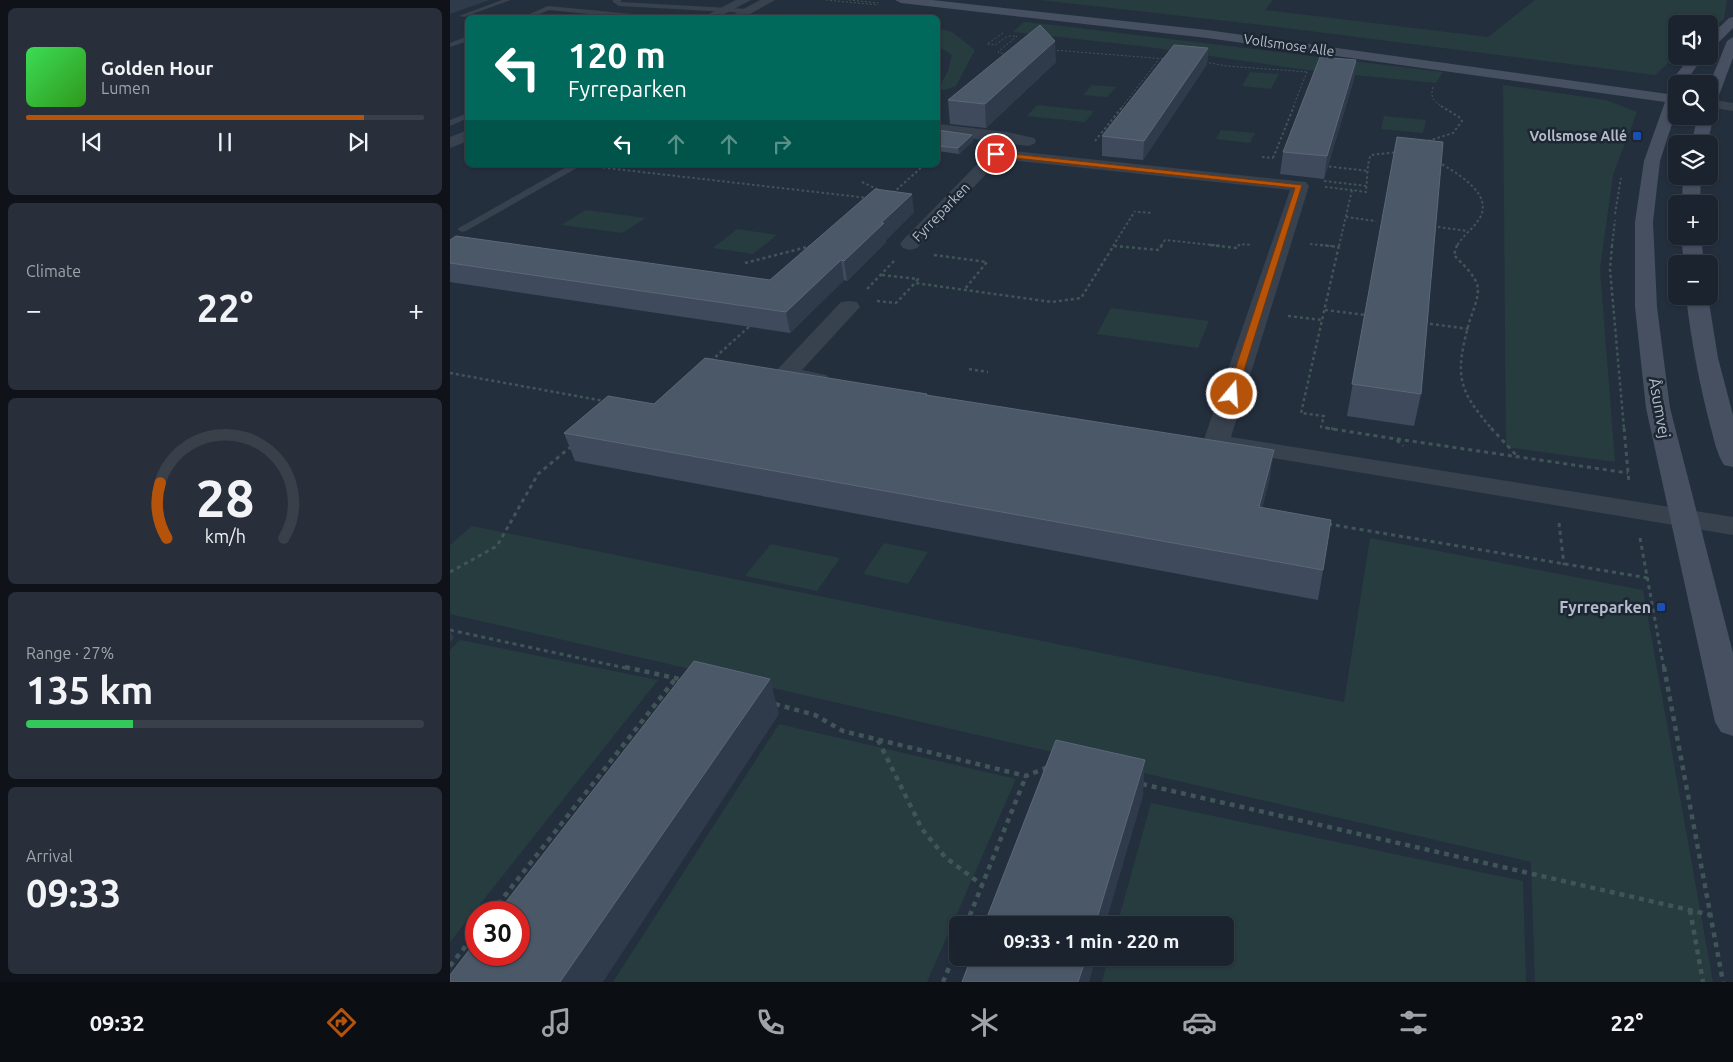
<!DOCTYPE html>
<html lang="en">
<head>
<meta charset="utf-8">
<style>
  body { margin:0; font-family:Ubuntu,sans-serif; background:#282f3a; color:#f1f3f6; height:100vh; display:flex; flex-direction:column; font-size:19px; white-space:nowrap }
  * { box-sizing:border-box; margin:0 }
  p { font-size:16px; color:#a0a4aa }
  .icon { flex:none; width:28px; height:28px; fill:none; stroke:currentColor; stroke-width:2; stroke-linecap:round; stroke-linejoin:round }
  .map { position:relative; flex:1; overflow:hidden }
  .details { display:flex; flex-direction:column; gap:8px; padding:8px; background:#0f1319; width:450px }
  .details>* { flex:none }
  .banner { position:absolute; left:15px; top:15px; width:475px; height:152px; border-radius:8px; box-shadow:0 1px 4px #0004,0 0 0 1px #39404a; background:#00695c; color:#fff; overflow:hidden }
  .fabs { position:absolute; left:1218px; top:15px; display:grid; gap:10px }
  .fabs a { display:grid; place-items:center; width:50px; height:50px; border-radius:8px; background:#1b232e; box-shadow:0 1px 4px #0004,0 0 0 1px #39404a; font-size:25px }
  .speed { position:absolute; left:15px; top:901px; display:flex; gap:10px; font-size:25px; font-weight:700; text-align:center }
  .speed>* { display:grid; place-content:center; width:65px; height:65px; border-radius:50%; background:#1b232e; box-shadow:0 1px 4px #0004,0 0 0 1px #39404a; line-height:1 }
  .speed .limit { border:8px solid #d22; background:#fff; color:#111 }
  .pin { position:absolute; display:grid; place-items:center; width:42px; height:42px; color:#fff; margin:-21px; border:2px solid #fff; border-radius:50%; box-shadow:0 1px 5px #0007 }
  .me { position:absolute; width:55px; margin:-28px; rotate:18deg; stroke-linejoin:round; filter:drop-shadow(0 0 4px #0008) }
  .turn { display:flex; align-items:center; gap:18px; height:105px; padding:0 20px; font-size:22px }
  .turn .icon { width:65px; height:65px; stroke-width:2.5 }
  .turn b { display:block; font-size:35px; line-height:42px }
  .lanes { display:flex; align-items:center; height:48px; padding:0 20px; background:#0003; justify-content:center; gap:25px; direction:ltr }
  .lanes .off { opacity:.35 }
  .big { font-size:38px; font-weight:700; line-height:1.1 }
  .details .tile { flex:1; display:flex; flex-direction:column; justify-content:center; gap:8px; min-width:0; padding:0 18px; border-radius:8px; background:#282f3a }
  .details .dial { align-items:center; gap:0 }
  .dial svg { height:130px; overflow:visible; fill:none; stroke:#39404a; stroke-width:7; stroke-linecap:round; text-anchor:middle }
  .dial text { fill:#f1f3f6; stroke:none }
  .song { display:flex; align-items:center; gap:15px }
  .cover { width:60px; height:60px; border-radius:8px; background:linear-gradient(135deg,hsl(130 70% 55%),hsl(110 70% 35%)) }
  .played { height:5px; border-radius:2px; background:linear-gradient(90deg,#b45309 85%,#39404a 85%) }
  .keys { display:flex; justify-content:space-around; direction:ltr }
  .heat { display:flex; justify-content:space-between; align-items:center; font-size:28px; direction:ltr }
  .charge { height:8px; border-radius:4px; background:linear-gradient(90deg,#34c759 27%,#39404a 0) }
  .trip { position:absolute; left:499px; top:916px; width:285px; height:50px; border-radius:8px; background:#1b232e; box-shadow:0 1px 4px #0004,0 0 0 1px #39404a; font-weight:700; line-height:50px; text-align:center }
  .dock { display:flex; height:80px; justify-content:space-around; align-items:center; background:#0b0e12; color:#a0a4aa }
  .dock .icon { width:35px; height:35px }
  .dock .selected { color:#b45309 }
  .dock b { font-size:22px; color:#f1f3f6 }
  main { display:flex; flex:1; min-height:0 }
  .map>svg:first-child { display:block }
  .green { fill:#263c3f }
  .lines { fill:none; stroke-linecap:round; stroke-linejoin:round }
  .path-far4 { stroke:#3f5557; stroke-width:1; stroke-dasharray:2 2; stroke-linecap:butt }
  .path-far3 { stroke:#3f5557; stroke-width:2; stroke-dasharray:2.5 2.5; stroke-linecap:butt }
  .path-far2 { stroke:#3f5557; stroke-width:2.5; stroke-dasharray:3 3; stroke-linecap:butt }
  .path-far1 { stroke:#3f5557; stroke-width:3; stroke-dasharray:4 4; stroke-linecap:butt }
  .path { stroke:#3f5557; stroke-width:4.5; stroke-dasharray:5 5; stroke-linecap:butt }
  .lane { fill:#38414e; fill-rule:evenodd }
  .street { fill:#38414e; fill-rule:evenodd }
  .secondary { fill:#465061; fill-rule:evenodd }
  .wall { fill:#3f4b5c }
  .shaded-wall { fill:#2f3b4b }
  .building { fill:#4b5868; stroke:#5c6777 }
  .route { fill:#b45309; stroke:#753606 }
  .transit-dot { fill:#1a4fb4; stroke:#1d2633; stroke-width:2 }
  .labels { text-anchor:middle; stroke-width:5; stroke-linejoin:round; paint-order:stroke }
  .far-street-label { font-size:14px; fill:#b4bcc9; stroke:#1d2633 }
  .far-poi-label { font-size:14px; font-weight:bold; fill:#b4bcc9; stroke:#1d2633; text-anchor:end }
  .street-label { font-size:16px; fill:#b4bcc9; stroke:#1d2633 }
  .poi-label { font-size:16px; font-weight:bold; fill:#b4bcc9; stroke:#1d2633; text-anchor:end }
</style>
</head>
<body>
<main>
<section class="details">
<div class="tile">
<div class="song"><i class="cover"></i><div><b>Golden Hour</b><p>Lumen</p></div></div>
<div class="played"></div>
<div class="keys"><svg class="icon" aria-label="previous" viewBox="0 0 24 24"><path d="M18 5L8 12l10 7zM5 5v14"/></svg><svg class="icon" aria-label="pause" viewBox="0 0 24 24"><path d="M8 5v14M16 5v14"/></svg><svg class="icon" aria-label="next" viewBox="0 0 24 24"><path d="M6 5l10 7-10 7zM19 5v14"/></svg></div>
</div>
<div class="tile"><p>Climate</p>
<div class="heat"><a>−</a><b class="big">22°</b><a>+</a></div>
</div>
<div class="tile dial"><svg viewBox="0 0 100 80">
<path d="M14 69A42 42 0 1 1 86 69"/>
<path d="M14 69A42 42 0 0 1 10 35" stroke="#b45309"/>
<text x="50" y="56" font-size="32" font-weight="700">28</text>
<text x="50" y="72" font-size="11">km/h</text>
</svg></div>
<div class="tile"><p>Range · 27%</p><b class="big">135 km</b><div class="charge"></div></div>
<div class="tile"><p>Arrival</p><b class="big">09:33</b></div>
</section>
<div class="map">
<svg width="1283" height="982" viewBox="0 0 1283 982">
  <rect width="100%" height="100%" fill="#242f3e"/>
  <g class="green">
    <path d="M589 0H823L815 10 1038 37 1085 0H1277L1274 19 1259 31V24H1226V56L1205 75 812 25Z"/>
    <path d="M574 22 612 26 993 72 986 83 864 71 698 47 563 32Z"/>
    <path d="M488 28 502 32 525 50 506 86 495 90 488 89 498 71 502 55 488 46Z"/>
    <path d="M800 72 829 74 821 89 792 86Z"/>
    <path d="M642 85 666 87 657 97 633 95Z"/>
    <path d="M1053 85 1156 100 1187 112 1163 175 1150 269 1165 462 1056 447Z"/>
    <path d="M587 105 644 111 635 122 577 116Z"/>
    <path d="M934 116 976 120 973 133 931 129Z"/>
    <path d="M771 130 805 133 800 143 766 139Z"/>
    <path d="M136 210 196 218 172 233 111 225Z"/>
    <path d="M287 229 327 235 303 254 263 248Z"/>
    <path d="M661 308 759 321 748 348 647 334Z"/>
    <path d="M22 526 894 702 920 538 1193 590 1263 982H1085L1081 862 0 614V545Z"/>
    <path d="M434 543 478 552 458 584 413 574Z"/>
    <path d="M321 544 390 558 367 591 295 576Z"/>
    <path d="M10 640 208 680 0 942V650Z"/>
    <path d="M329 724 566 779 477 982H163Z"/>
    <path d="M701 803 1073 881 1076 982H652L658 958H775V925H667Z"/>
  </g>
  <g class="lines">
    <g class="path-far4">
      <path d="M376 0 428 5"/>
      <path d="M399 0 428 3"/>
      <path d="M553 33 537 44 545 45 558 36H567L548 52 557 55"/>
      <path d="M603 50 716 59"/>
      <path d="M755 62 776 66 858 72"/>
      <path d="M983 87C980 98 983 101 993 107"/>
      <path d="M672 107 709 59"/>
      <path d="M843 107 857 72"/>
    </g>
    <g class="path-far3">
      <path d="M645 141 673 106"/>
      <path d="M978 141 1003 133 1012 121 1009 117 991 106"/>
      <path d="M812 157 823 158"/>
      <path d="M823 158 844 106"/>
      <path d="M988 162C1007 173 1048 196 1027 222 1021 231 1012 236 1007 246"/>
      <path d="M874 166 919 171"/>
      <path d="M148 167 418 198"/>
      <path d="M874 181 917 186"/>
      <path d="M412 182 431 191"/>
      <path d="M875 187 902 190"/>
      <path d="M443 193 474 165"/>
      <path d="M688 212 703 213"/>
      <path d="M1165 214 1171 178"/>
      <path d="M896 217 926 221"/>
      <path d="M988 227 1018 231"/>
      <path d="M860 244 882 246"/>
      <path d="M663 246 685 211"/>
      <path d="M664 246H667"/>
      <path d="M711 246 715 240 772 246"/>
      <path d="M788 246 790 244 802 245"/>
      <path d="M889 246 902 190 916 192C917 183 917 161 921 155L948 152"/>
      <path d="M1162 246 1165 220"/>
    </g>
    <g class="path-far2">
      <path d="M760 245 787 248 789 245"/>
      <path d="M870 245 889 247"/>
      <path d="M1007 245 1004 255C1012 264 1027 276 1028 289 1028 300 1022 313 1019 323 1005 375 1007 389 1042 429"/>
      <path d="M1162 245 1160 269 1174 429"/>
      <path d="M664 246 709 250 712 245"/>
      <path d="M484 255 537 262 514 290"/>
      <path d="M295 263 361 246"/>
      <path d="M432 275 468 279 465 283"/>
      <path d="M417 289 444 261"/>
      <path d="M427 301 446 303 465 283 602 302 631 298 664 245"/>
      <path d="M875 310 915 315"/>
      <path d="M838 316 872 320"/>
      <path d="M974 323 1019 329"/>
      <path d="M261 361 301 325"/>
      <path d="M519 369 538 372"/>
      <path d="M0 373 154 401"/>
      <path d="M884 429 871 427 874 416 851 413 889 245"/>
    </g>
    <g class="path-far1">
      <path d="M876 428 946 439 953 446"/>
      <path d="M1041 428 1068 457"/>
      <path d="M1174 428 1179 483"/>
      <path d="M947 439 1178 473"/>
      <path d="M1109 523 1114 565"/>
      <path d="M878 524 1198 578"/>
      <path d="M1190 538 1214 669"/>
      <path d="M0 572 47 546 88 474 123 445"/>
      <path d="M0 630 180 669"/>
    </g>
    <g class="path">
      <path d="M175 667 234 680"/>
      <path d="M1214 667 1273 982"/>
      <path d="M325 704 365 715 393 731 576 776 598 767"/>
      <path d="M428 740 472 829 495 857 532 885"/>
      <path d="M692 784 1261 915"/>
      <path d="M1240 910 1253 982"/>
      <path d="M42 912 226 678"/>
      <path d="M516 925 576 776"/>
      <path d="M0 966 26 933"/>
      <path d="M493 982 508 946"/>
    </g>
    <g class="lane">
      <path d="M52 0H61L14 17 9 16Z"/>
      <path d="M163 0H171V2L297 9 300 11 297 13 169 6 163 2Z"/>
      <path d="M98 6 204 16 207 18H178L99 10 80 18H70Z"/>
      <path d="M18 36V41L0 47V43Z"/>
      <path d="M18 113V118L0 126V120Z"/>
      <path d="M120 165H132L16 231 12 232 7 229Z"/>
    </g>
    <g class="street">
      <path d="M286 0H301L267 18H251Z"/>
      <path d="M310 0H325L293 18H277Z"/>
      <path d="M1259 99 1283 103V111L1259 107Z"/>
      <path d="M488 124 557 132 584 138 586 141 584 144 578 146 488 134Z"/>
      <path d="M18 130V141L0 148V137Z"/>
      <path d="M546 149 856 182 859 186 781 437 1283 517V535L757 447 753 442 840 190 550 159 467 248 460 250 453 248 450 244 453 240 540 151Z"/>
      <path d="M399 301 407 302 410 307 352 370 376 375 380 380 376 385 368 387 327 380 323 375 327 370 391 302Z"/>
    </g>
    <g class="secondary">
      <path d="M445 0H482L757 30 1218 94 1221 88 1224 87 1222 84 1225 76 1241 56H1254L1239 77 1236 84H1226V112L1210 161 1203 222 1207 307 1220 408 1283 653V736L1271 732 1265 722 1196 408 1185 307V222L1194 161 1215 102 757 38 451 3Z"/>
      <path d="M1283 17V28L1264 47 1259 48V37L1279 18Z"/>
      <path d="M1283 37V58L1266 103 1264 106 1259 107V85L1277 41Z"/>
      <path d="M1259 112 1264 116 1257 144H1241L1248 116H1259Z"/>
      <path d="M1233 176H1251L1250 204H1232Z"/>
      <path d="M1231 236H1251L1254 264H1234Z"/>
      <path d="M1236 296H1258L1268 358 1283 415V467L1274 465C1266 453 1264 438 1260 425 1249 382 1241 340 1236 296Z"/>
    </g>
  </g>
  <g class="wall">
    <path d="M758 48 757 64 693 160 652 156V136Z"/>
    <path d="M906 60 904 79 874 179 830 174 833 152Z"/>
    <path d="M606 62 536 128 500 124 498 100Z"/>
    <path d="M488 130 522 135 523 141 509 154 488 151Z"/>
    <path d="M947 137 971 394 964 426 897 416Z"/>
    <path d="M464 212 436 240V242L397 281 394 280 340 333 0 282V240L320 280Z"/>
    <path d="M477 394 478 395 820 478 812 508 873 570 868 600 125 461 114 433 204 404Z"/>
  </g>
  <g class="shaded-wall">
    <path d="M0 0H39L0 14Z"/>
    <path d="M605 41 606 62 536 128 535 104Z"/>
    <path d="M758 48 757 64 693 160 694 141Z"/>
    <path d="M906 60 904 79 874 179 877 156Z"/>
    <path d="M522 135 523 141 509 154 508 148Z"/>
    <path d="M462 194 464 212 436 240V242L397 281 394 261 431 223Z"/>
    <path d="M391 260 394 280 340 333 336 312Z"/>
    <path d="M824 450 820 478 805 536 809 507Z"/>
    <path d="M0 630 4 638 0 642Z"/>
    <path d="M320 679 329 714 153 982H110Z"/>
    <path d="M695 760 693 796 655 925H645Z"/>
    <path d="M636 958H646L639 982H628Z"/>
  </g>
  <g class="building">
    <path d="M590 25 605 41 535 104 498 100Z"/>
    <path d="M724 45 758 48 694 141 652 136Z"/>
    <path d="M870 57 906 60 877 156 833 152Z"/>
    <path d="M488 130 522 135 508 148 488 146Z"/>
    <path d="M947 137 993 142 971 394 902 384Z"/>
    <path d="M425 189 462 194 431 223H434L394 261 391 260 336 312 0 263V240L6 236 320 280Z"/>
    <path d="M255 358 477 394 476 395 824 450 809 507 881 520 873 570 114 433 158 396 204 404Z"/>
    <path d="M244 661 320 679 110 982H0V975L26 941V955H69V912H48Z"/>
    <path d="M606 740 695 760 645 925H534Z"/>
    <path d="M521 958H636L628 982H512Z"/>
  </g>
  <path class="route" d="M544 152 852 185 786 396 782 397 777 394 845 188 546 156 544 155Z"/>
  <g class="transit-dot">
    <rect x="1182" y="131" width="10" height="10" rx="2.5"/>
    <rect x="1206" y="602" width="10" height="10" rx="2.5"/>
  </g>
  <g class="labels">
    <g class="far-street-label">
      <text transform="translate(839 45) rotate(8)" y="5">Vollsmose Alle</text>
      <text transform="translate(491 212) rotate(-46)" y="5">Fyrreparken</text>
    </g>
    <g class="far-poi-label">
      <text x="1177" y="141">Vollsmose Allé</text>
    </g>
    <g class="street-label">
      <text transform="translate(1210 408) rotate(80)" y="6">Åsumvej</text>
    </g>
    <g class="poi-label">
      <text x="1201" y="613">Fyrreparken</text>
    </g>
  </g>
</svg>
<div class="fabs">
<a><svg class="icon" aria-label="sound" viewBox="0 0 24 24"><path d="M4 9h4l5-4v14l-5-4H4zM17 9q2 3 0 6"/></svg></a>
<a><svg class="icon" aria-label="search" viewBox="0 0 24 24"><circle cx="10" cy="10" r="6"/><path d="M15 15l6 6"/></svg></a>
<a><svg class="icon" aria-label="layers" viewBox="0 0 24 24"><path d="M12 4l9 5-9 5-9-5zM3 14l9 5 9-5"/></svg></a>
<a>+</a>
<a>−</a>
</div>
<div class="speed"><div class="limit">30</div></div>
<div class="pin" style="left:546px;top:154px;background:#d93025"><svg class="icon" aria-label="arrive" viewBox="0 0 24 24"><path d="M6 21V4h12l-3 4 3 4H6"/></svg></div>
<svg class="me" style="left:782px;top:394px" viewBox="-20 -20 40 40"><circle r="17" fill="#b45309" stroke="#fff" stroke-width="3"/><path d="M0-11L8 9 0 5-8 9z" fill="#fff"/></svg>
<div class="trip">09:33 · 1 min · 220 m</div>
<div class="banner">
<div class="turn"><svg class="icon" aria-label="left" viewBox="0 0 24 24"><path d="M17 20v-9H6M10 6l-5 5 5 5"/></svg><div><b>120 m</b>Fyrreparken</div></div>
<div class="lanes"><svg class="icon" aria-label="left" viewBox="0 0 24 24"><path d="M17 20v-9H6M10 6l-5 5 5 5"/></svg><svg class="icon off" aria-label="ahead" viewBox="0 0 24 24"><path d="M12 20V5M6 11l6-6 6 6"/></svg><svg class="icon off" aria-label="ahead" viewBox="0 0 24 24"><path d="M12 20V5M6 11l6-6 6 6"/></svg><svg class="icon off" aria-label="right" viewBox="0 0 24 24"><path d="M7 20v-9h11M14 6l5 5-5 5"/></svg></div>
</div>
</div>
</main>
<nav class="dock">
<b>09:32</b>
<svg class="icon selected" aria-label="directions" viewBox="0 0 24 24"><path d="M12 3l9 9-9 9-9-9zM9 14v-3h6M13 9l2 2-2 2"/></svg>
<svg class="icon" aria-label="music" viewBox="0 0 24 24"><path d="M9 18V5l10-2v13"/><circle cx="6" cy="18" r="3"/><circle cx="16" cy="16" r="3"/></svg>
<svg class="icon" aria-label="phone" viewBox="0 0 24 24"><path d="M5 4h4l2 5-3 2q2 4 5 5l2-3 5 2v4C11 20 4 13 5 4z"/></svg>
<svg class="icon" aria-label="climate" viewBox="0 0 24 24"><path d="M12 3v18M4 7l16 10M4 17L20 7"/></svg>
<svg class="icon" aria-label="car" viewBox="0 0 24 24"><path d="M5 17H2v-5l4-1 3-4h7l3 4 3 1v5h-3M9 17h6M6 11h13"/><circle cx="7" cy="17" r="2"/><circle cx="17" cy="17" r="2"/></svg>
<svg class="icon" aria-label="filters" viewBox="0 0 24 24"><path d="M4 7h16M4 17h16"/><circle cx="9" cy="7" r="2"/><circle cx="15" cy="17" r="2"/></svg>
<b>22°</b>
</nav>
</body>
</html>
